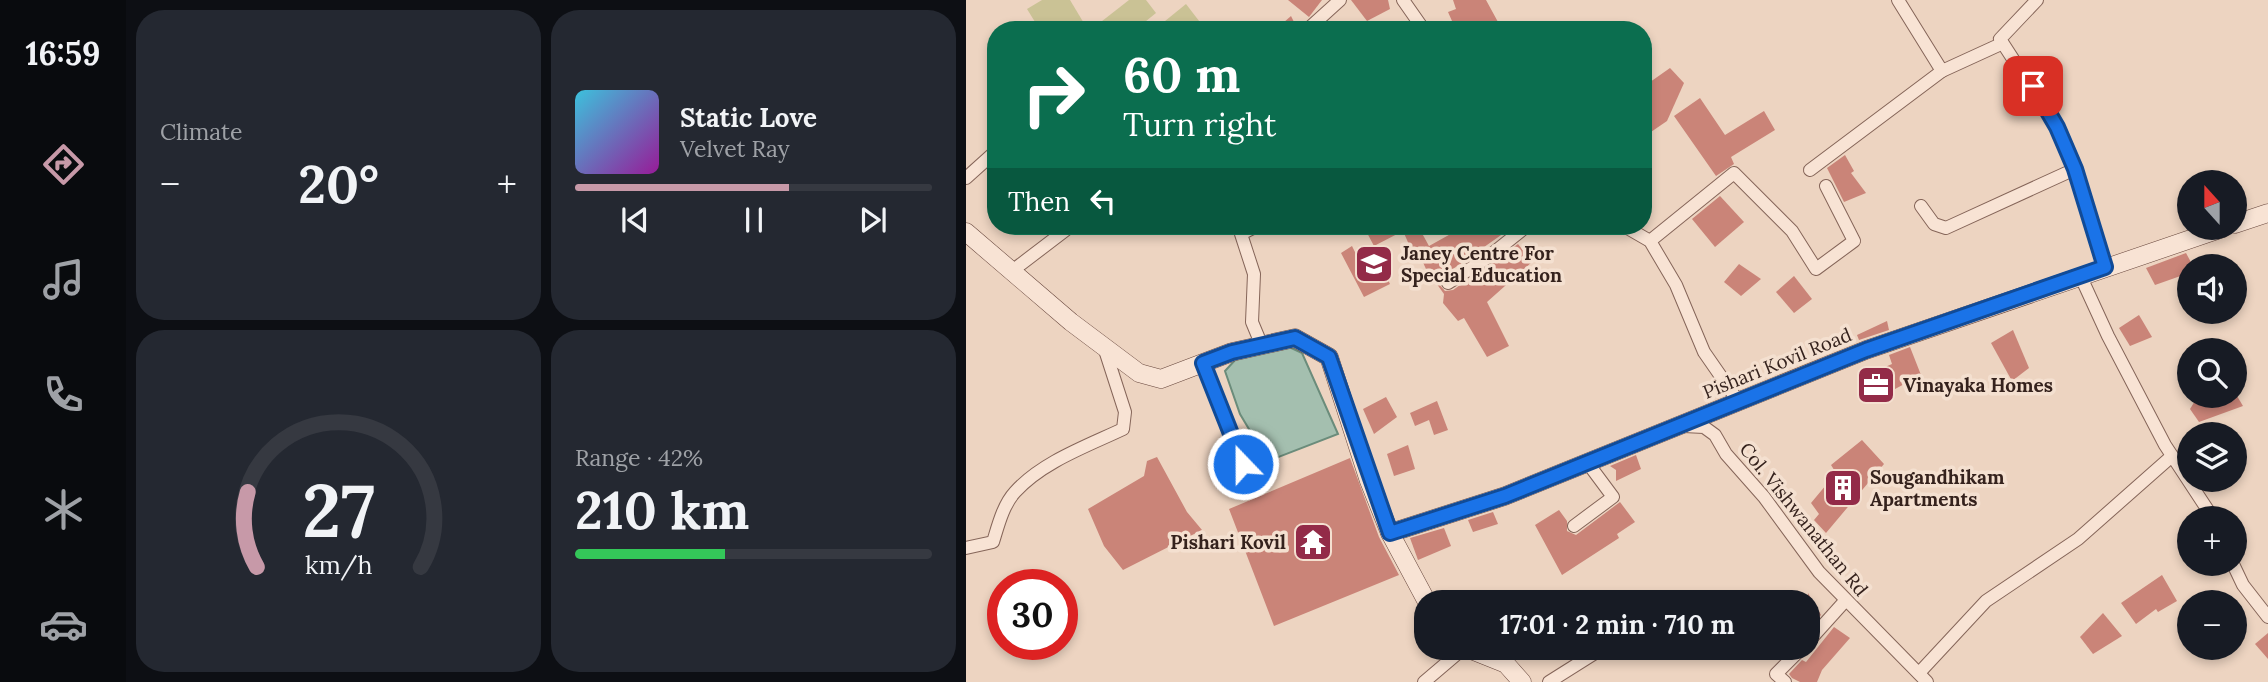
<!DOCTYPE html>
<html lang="en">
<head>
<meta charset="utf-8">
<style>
  body { margin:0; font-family:Lora,serif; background:#242831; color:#f1f3f6; height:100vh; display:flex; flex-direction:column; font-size:26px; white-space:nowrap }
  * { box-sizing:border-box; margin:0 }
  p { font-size:23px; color:#9ea1a6 }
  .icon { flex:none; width:38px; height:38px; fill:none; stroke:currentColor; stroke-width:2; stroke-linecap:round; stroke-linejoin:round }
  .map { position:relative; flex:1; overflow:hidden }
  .drawer { display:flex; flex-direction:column; gap:10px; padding:10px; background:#0d0f14; width:840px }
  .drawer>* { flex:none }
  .top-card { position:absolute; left:21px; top:21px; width:665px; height:214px; border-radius:28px; box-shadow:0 4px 10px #0003; background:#0b6e4f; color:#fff; overflow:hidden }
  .needle { width:46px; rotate:339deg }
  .buttons { position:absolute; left:1211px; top:170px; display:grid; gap:14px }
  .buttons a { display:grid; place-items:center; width:70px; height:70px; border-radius:50%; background:#171b24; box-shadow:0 4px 10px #0003; font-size:35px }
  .speed { position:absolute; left:21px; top:569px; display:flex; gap:14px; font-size:35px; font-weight:700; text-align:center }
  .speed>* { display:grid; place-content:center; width:91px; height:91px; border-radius:50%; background:#171b24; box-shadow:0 4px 10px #0003; line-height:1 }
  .speed .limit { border:10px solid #d22; background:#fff; color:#111 }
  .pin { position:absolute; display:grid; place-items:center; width:60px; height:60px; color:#fff; margin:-30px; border-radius:14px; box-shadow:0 4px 10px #0006 }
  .me { position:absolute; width:77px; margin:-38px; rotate:338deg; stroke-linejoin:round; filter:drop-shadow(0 0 5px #0008) }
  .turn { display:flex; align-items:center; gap:24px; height:147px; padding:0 21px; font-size:32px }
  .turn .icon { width:91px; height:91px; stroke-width:2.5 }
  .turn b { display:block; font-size:49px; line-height:60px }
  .then { display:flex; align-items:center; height:66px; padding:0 21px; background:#0003; gap:14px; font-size:26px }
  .big { font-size:52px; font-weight:800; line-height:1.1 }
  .drawer .card { flex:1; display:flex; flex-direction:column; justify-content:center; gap:10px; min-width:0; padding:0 24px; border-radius:28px; background:#242831 }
  .drawer .dial { align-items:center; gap:0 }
  .dial svg { height:182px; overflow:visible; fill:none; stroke:#363941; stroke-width:7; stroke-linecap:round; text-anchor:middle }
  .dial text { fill:#f1f3f6; stroke:none }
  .song { display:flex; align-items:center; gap:21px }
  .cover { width:84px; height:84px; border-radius:10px; background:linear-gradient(135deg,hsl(190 70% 55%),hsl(300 70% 35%)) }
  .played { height:7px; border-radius:4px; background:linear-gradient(90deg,#c799a8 60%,#363941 60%) }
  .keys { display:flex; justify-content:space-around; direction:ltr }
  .heat { display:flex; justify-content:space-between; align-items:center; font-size:38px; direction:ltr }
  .charge { height:10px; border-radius:5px; background:linear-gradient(90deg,#34c759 42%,#363941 0) }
  .drawer .tiles { flex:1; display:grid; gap:10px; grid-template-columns:repeat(2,1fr) }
  .trip { position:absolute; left:448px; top:590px; width:406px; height:70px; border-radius:28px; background:#171b24; box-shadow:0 4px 10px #0003; font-weight:800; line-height:70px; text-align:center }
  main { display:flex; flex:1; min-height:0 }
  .dock { display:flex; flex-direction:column; width:126px; justify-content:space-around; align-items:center; background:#090b0e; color:#9ea1a6 }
  .dock .icon { width:49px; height:49px }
  .dock .selected { color:#c799a8 }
  .dock b { font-size:32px; color:#f1f3f6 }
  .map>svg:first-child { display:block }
  .green { fill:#cac295 }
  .water { fill:#a4bfaf; stroke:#6b8c7b; stroke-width:2 }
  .building { fill:#ca8478 }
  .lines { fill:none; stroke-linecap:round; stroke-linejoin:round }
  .street-casing { stroke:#856559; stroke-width:14 }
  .secondary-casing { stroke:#67463c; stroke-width:19 }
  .street { stroke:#f8e3d4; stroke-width:12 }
  .secondary { stroke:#f8e3d4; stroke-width:18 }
  .route-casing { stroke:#114b97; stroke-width:18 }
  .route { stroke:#1a73e8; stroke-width:12 }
  .labels { text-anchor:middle; stroke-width:7; stroke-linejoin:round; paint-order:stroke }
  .poi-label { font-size:19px; font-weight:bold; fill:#35221d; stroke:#f4e0d0; text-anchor:start }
  .street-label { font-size:19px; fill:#35221d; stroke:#f4e0d0 }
</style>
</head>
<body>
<main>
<nav class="dock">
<b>16:59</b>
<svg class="icon selected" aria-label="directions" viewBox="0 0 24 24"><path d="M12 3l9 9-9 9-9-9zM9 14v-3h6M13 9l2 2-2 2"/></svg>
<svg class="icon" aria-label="music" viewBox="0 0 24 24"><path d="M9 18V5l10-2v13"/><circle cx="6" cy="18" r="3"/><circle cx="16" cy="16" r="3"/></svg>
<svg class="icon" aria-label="phone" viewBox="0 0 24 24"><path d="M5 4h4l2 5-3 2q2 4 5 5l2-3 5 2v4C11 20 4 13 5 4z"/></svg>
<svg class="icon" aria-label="climate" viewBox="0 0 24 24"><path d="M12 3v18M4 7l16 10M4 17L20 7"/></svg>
<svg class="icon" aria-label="car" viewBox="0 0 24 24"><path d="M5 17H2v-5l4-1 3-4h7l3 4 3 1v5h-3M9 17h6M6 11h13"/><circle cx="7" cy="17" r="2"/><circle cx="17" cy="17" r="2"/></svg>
</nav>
<section class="drawer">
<div class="tiles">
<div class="card"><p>Climate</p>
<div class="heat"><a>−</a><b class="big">20°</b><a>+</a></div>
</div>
<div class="card">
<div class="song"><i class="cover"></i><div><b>Static Love</b><p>Velvet Ray</p></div></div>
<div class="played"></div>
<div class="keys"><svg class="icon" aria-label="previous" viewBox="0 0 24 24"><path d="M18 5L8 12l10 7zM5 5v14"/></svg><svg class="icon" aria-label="pause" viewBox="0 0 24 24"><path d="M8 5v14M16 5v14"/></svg><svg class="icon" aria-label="next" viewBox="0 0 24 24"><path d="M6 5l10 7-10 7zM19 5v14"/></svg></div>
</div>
<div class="card dial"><svg viewBox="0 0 100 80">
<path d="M14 69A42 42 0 1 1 86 69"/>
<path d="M14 69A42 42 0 0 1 10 36" stroke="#c799a8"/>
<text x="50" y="56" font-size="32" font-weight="700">27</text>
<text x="50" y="72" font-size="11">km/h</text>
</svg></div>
<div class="card"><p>Range · 42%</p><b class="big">210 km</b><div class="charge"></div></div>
</div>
</section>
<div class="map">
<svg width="1302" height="682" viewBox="0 0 1302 682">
  <rect width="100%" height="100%" fill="#edd4c1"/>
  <g class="green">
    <path d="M76 0H104L122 30H74L61 9Z"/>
    <path d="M163 0H180L190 13 169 30H135L131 25Z"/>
    <path d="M220 4 240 30H188Z"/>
  </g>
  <path class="water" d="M321 346 336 353 372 434 302 461 274 414 259 371 271 358Z"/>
  <g class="building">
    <path d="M322 0H356L343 17Z"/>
    <path d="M385 0H422L424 9 401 21Z"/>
    <path d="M487 0H520L532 22 520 30H507L503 23 490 30 482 12 490 9Z"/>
    <path d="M325 16 332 30H309Z"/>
    <path d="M704 68 718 83 701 121 682 134 677 128V87Z"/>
    <path d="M734 98 759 135 798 111 809 130 765 157 768 164 750 176 708 116Z"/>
    <path d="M879 155 888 171 885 173 900 193 878 202 861 168Z"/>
    <path d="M754 196 778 222 749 247 726 219Z"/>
    <path d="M404 226H452L463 246 499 226H533L538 233 477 276 473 284 479 291 487 290 552 244 566 262 521 302 543 346 521 357 498 318 492 321 477 303 478 294 460 269 450 247 445 249 437 231 408 246 399 229Z"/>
    <path d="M386 246 391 256 406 247 424 284 398 297 375 253Z"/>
    <path d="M1220 253 1227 266H1223V273L1189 285 1180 268Z"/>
    <path d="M773 264 795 279 775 296 758 282Z"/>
    <path d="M828 276 846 299 828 313 810 292Z"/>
    <path d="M1173 315 1186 337 1164 346 1153 328Z"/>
    <path d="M921 321 923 330 893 340 891 335Z"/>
    <path d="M1047 330 1063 368 1046 381 1025 343Z"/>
    <path d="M944 347 955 375 905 402 896 377 926 364 923 355Z"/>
    <path d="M1232 396H1271L1277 406 1233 422 1224 409Z"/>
    <path d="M420 397 431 417 408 434 397 409Z"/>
    <path d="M471 401 482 430 468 435 463 420 449 426 444 413Z"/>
    <path d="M896 440 918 464 860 533 848 520 853 514 845 503 870 473 865 465Z"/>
    <path d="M442 445 449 469 428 476 421 454Z"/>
    <path d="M670 455 675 469 650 481V470L644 466Z"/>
    <path d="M191 457 221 512 236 530 157 570 138 546 122 509 178 476 181 461Z"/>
    <path d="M384 458 413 537 433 575 308 626 263 509Z"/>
    <path d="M654 502 669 522 651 534 653 538 596 575 569 525 593 510 601 521V531L610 535Z"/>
    <path d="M527 512 532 524 507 532 502 520Z"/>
    <path d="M478 528 485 546 452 560 444 538Z"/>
    <path d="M1196 575 1211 601 1192 612 1190 609 1170 624 1155 603Z"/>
    <path d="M842 593 855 615 842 629Z"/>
    <path d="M1137 613 1156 636 1127 654 1114 637Z"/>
    <path d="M868 627 884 638 856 670 851 682H834L826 678 823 674 836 660 840 662Z"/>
    <path d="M1302 633V659L1289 644Z"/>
  </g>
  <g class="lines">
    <defs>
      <g id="street">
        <path d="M437 0 458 30"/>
        <path d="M932 0 976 71 1035 44"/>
        <path d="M1071 0 1034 39 1091 127 1109 169 1139 267"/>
        <path d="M341 30 374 0"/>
        <path d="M844 170 976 71"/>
        <path d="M0 178 30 151"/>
        <path d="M955 206 968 224 980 228 1109 169"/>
        <path d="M291 226 275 234 288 274 286 322 296 346"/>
        <path d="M658 226 684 241 710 285 738 352 772 401"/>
        <path d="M684 241 768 173 826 231 850 269 888 241 860 186"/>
        <path d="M46 271 105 226"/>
        <path d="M1114 275 1142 336 1199 445 1247 518"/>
        <path d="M482 283 521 258 561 226"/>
        <path d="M237 363 287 489"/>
        <path d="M718 426 738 427 749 435 760 454 798 497 853 572 961 682"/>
        <path d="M608 526 647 497 621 462"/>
        <path d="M0 548 27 542C32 526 37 505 49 492 76 462 121 446 157 429L159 412 138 347"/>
        <path d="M1267 564 1277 585 1302 617"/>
        <path d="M842 642 879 601"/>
        <path d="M953 673 1020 601 1112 539 1206 456"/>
        <path d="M458 682 498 648"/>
        <path d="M583 682 637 648"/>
        <path d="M819 682 810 674 836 648"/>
      </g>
      <g id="secondary">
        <path d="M1269 224 1302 213"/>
        <path d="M0 232 105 322 173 373 195 379 266 352 329 338 363 357 403 481 424 533 461 602"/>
        <path d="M424 533 539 496 900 350 1257 228"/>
        <path d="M500 648 540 664 556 682"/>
      </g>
    </defs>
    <use href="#street" class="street-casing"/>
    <use href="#secondary" class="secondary-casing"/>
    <use href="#street" class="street"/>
    <use href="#secondary" class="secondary"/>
  </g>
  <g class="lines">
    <defs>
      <path id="route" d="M277 464 237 363 266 352 329 338 363 357 424 533 539 496 900 350 1139 267 1109 169 1091 127 1067 86"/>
    </defs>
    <use href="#route" class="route-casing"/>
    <use href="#route" class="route"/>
  </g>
  <defs>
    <symbol id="school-square" viewBox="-11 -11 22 22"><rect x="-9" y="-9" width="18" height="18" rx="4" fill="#932b48" stroke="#f4e0d0"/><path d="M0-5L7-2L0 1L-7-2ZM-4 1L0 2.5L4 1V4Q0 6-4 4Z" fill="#fff"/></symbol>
    <symbol id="office-square" viewBox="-11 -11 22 22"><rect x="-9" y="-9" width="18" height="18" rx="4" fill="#932b48" stroke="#f4e0d0"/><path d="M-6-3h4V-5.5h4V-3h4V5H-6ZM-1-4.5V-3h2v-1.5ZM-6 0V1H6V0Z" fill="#fff"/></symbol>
    <symbol id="building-square" viewBox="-11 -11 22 22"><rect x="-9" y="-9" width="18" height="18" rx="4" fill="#932b48" stroke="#f4e0d0"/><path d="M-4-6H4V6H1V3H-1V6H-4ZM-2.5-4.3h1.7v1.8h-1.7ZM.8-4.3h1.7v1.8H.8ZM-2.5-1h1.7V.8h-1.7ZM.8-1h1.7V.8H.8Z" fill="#fff"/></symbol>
    <symbol id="temple-square" viewBox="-11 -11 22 22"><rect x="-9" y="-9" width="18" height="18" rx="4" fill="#932b48" stroke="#f4e0d0"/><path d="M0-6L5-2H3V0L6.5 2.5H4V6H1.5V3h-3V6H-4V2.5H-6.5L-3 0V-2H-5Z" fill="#fff"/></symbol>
  </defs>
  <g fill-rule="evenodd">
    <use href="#school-square" x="386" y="242" width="44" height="44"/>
    <use href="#office-square" x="888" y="363" width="44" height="44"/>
    <use href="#building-square" x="855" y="466" width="44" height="44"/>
    <use href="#temple-square" x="325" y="520" width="44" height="44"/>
  </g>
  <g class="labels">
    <g class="poi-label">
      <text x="435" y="260">Janey Centre For<tspan x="435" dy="22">Special Education</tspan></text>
      <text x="937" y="392">Vinayaka Homes</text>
      <text x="904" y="484">Sougandhikam<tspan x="904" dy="22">Apartments</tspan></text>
      <text x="320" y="549" text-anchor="end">Pishari Kovil</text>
    </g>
    <g class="street-label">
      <text transform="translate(811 363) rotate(-22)" y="7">Pishari Kovil Road</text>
      <text transform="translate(838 519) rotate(51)" y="7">Col. Vishwanathan Rd</text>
    </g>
  </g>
</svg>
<div class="buttons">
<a><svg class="needle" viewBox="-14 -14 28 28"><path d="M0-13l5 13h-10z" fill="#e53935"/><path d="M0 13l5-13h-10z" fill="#9ea1a6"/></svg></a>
<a><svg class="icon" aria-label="sound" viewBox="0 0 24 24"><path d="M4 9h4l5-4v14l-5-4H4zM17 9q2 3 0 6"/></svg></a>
<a><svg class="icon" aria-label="search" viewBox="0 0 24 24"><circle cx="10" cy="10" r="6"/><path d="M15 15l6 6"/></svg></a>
<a><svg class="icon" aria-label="layers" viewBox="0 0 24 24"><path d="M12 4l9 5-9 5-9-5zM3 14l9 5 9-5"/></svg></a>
<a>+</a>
<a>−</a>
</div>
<div class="speed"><div class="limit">30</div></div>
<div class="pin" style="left:1067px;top:86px;background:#d93025"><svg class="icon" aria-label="arrive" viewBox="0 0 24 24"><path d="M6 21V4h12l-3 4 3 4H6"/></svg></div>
<svg class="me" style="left:277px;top:464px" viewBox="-20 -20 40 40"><circle r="17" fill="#1a73e8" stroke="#fff" stroke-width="3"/><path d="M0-11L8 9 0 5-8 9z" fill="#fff"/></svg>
<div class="trip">17:01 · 2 min · 710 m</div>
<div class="top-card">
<div class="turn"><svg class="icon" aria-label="right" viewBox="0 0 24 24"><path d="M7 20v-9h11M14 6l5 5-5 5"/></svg><div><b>60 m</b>Turn right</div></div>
<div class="then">Then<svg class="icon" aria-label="left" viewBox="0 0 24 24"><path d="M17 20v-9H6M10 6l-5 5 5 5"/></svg></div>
</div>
</div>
</main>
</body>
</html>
